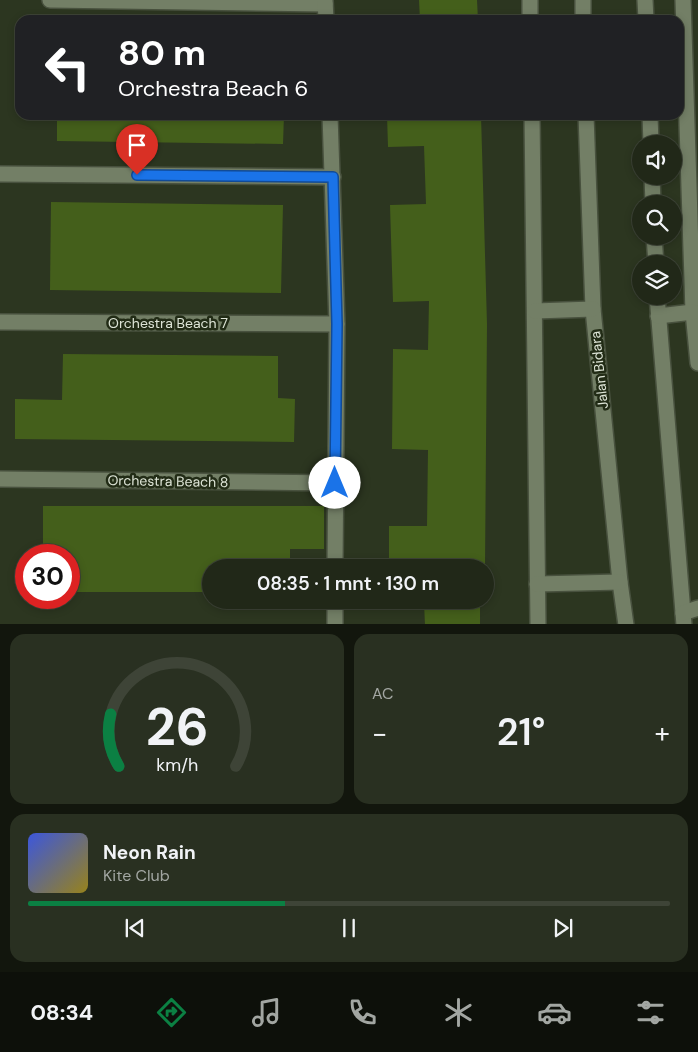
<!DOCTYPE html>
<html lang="id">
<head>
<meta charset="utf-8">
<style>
  body { margin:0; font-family:"DM Sans",sans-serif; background:#293021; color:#f1f3f6; height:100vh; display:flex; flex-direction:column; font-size:19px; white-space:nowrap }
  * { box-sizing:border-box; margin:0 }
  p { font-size:16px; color:#a2a6a2 }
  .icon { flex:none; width:28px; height:28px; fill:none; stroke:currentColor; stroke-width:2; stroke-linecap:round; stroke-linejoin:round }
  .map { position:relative; height:624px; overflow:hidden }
  .side { display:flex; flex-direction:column; gap:10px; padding:10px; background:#12160d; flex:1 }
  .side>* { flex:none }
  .banner { position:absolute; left:15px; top:15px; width:669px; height:105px; border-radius:15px; box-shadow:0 2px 8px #0003,0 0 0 1px #3e4437; background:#202124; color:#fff; overflow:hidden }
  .tools { position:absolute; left:632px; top:135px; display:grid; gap:10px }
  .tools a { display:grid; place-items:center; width:50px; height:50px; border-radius:50%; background:#212818; box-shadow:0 2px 8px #0003,0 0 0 1px #3e4437; font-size:25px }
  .speed { position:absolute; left:15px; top:544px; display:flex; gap:10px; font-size:25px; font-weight:700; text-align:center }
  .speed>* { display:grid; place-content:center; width:65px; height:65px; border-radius:50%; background:#212818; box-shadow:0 2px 8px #0003,0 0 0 1px #3e4437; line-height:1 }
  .speed .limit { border:8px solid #d22; background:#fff; color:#111 }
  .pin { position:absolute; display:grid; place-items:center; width:42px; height:42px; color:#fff; margin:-51px -21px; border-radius:50% 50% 50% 0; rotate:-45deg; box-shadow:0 0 5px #0007 }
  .pin .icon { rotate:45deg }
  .me { position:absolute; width:55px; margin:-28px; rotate:0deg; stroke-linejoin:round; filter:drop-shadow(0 0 4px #0008) }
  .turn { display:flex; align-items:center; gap:18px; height:105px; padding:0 20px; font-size:22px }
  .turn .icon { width:65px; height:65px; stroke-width:2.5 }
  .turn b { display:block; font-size:35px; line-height:42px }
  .big { font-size:38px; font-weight:600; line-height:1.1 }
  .side .widget { flex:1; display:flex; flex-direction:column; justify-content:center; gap:8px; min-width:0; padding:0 18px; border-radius:15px; background:#293021 }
  .side .dial { align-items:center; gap:0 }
  .dial svg { height:130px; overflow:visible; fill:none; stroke:#3e4437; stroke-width:7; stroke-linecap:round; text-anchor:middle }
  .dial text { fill:#f1f3f6; stroke:none }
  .song { display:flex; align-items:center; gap:15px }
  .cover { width:60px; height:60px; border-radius:8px; background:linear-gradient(135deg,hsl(230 70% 55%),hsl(50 70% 35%)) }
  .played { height:5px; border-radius:2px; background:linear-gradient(90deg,#0b8043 40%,#3e4437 40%) }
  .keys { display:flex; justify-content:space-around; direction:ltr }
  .heat { display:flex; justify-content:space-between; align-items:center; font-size:28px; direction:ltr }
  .side .tiles { flex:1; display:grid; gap:10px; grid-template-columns:1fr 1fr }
  .widget:last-child { grid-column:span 2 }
  .trip { position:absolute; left:202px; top:559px; width:292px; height:50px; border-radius:25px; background:#212818; box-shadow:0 2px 8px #0003,0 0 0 1px #3e4437; font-weight:600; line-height:50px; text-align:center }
  .tabs { display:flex; height:80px; justify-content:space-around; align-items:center; background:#0d100a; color:#a2a6a2 }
  .tabs .icon { width:35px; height:35px }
  .tabs .current { color:#0b8043 }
  .tabs b { font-size:22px; color:#f1f3f6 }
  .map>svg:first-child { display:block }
  .building { fill:#445f1b }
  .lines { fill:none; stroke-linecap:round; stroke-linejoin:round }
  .minor-casing { stroke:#48513e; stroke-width:18 }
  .minor { stroke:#737f66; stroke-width:15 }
  .route-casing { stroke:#114b97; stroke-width:12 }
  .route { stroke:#1a73e8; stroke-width:9 }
  .labels { text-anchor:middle; stroke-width:5; stroke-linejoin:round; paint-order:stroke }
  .street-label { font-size:14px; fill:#dde4d6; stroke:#222c16 }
</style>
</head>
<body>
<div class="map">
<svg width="698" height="625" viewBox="0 0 698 625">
  <rect width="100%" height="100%" fill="#2c3620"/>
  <g class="building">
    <path d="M419 0H477L478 20H420Z"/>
    <path d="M57 115H284L283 144 57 141Z"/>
    <path d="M387 115H481L487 324 485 568H389V526H427L428 450 392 449 393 349 428 350 429 301 393 302 390 205 426 204 424 146 388 147Z"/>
    <path d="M51 202 283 205 281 293 50 290Z"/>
    <path d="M63 354 278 356V398L295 399 294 442 15 439V399L62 400Z"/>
    <path d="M43 506H324V549H290V568H211V592H69V555H43Z"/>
    <path d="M389 600H480V625H425L424 603H389Z"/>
  </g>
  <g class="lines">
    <defs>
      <g id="minor">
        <path d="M50 0 325 4"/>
        <path d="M325 0 326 20"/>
        <path d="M530 0V20"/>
        <path d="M583 0V20"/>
        <path d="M645 0 646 20"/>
        <path d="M683 0 693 312 698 363"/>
        <path d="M330 115 337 324 335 568"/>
        <path d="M532 115 538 625"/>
        <path d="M586 115 593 309 620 582 626 625"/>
        <path d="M650 115 651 144"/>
        <path d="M0 174 333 177"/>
        <path d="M652 176 653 204"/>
        <path d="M654 236 656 264"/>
        <path d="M657 296 684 625"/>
        <path d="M535 311 593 309"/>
        <path d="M658 316 693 312"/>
        <path d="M0 322 337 324"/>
        <path d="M0 479 335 483"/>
        <path d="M537 584 620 582"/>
        <path d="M683 613 698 608"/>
        <path d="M335 625V600"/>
      </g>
    </defs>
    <use href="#minor" class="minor-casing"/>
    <use href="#minor" class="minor"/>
  </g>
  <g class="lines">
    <defs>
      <path id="route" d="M137 175 333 177 337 324 335 483"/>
    </defs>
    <use href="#route" class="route-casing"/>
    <use href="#route" class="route"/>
  </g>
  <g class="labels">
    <g class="street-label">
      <text x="168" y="328">Orchestra Beach 7</text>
      <text transform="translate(599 370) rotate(-96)" y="5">Jalan Bidara</text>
      <text transform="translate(168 481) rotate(1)" y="5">Orchestra Beach 8</text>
    </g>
  </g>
</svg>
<div class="tools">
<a><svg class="icon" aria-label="sound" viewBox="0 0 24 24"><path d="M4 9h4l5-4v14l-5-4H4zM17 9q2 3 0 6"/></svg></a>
<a><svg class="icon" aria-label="search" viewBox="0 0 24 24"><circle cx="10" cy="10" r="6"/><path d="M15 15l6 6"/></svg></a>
<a><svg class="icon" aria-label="layers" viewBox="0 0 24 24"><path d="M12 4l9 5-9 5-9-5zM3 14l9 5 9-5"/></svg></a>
</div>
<div class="speed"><div class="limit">30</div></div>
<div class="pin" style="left:137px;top:175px;background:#d93025"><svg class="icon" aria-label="arrive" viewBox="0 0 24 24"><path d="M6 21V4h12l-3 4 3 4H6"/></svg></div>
<svg class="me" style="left:335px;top:483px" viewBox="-20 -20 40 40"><circle r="19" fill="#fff"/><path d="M0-13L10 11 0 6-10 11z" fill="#1a73e8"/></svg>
<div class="trip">08:35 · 1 mnt · 130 m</div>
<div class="banner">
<div class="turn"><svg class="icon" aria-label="left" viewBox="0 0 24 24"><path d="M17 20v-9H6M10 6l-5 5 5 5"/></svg><div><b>80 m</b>Orchestra Beach 6</div></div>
</div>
</div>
<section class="side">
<div class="tiles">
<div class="widget dial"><svg viewBox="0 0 100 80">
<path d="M14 69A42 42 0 1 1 86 69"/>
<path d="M14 69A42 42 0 0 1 9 37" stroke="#0b8043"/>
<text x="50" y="56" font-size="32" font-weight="700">26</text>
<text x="50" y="72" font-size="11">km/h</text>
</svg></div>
<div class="widget"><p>AC</p>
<div class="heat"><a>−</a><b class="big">21°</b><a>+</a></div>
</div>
<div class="widget">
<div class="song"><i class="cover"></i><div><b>Neon Rain</b><p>Kite Club</p></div></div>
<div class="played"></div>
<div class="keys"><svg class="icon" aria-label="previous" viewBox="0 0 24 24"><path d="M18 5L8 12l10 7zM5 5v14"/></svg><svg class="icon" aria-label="pause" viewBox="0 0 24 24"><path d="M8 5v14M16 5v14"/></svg><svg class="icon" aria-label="next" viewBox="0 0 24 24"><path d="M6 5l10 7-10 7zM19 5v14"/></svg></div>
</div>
</div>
</section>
<nav class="tabs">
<b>08:34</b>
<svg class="icon current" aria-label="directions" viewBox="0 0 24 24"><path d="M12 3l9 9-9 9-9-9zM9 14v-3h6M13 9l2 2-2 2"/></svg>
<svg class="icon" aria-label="music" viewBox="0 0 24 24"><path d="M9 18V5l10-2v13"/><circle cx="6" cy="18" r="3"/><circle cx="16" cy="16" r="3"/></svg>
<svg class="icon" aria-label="phone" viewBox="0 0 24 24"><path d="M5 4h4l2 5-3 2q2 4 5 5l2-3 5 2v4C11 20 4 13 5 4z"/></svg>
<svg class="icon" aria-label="climate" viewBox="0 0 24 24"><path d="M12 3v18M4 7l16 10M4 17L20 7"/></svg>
<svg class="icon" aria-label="car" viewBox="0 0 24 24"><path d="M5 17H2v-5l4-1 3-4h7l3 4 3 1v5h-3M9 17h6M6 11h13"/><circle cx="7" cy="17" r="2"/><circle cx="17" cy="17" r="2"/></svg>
<svg class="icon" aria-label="filters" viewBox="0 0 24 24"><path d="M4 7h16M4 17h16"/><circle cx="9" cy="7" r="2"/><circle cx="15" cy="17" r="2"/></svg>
</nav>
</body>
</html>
